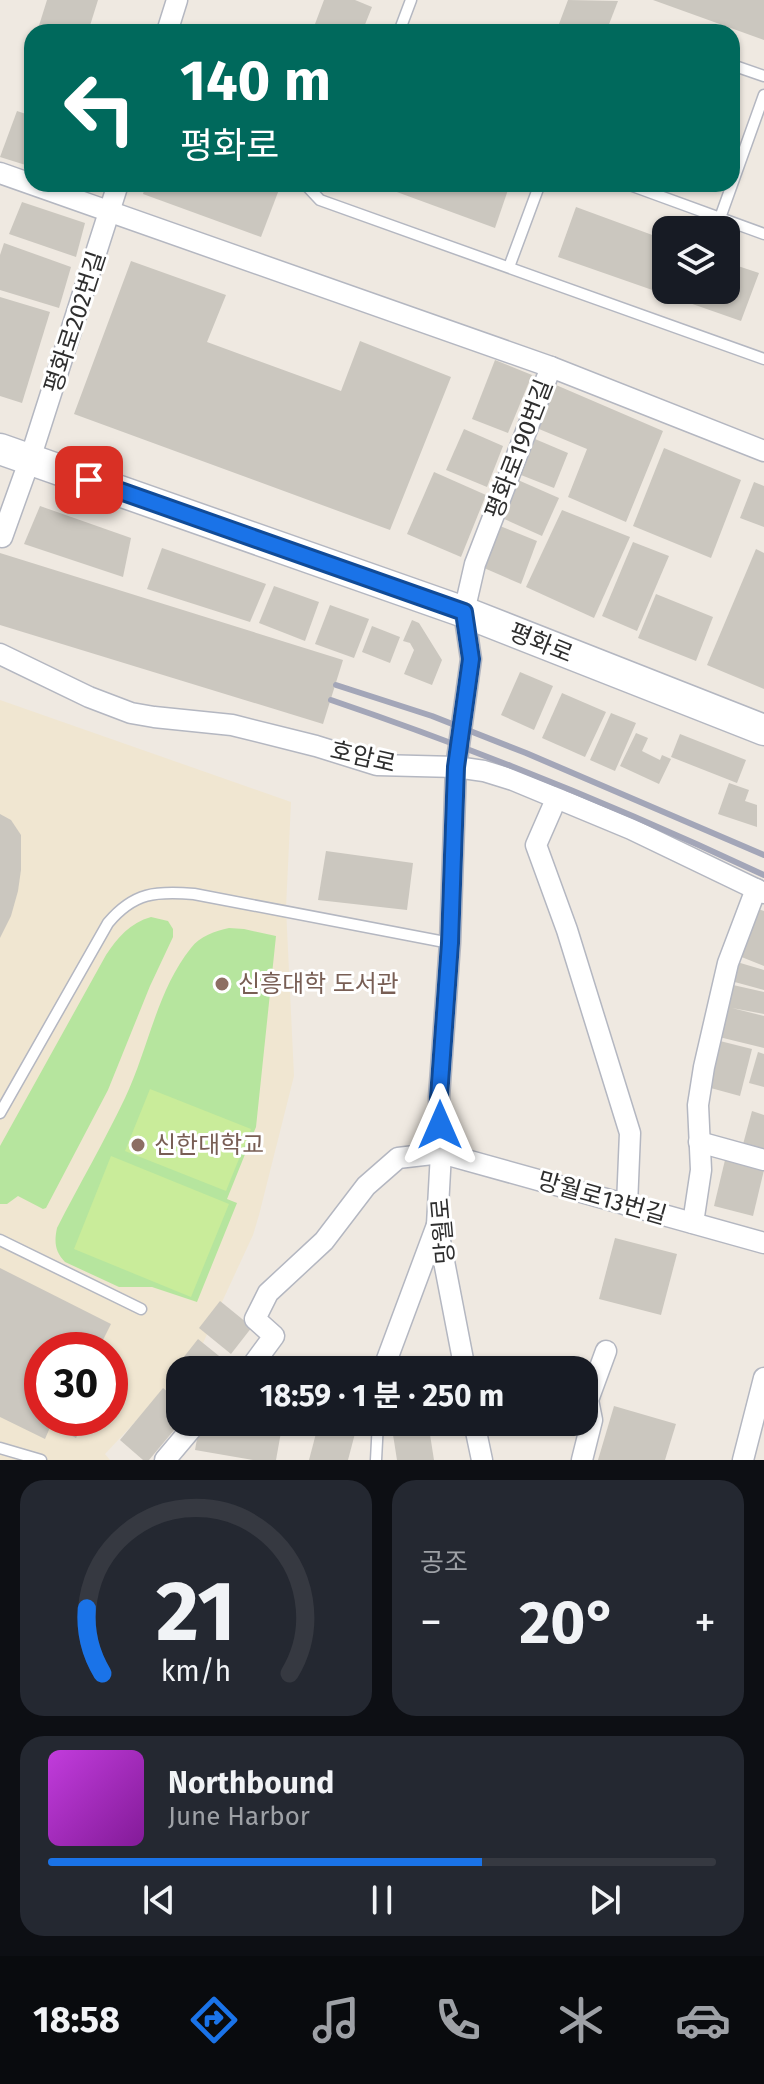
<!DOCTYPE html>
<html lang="ko">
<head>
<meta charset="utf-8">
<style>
  body { margin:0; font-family:"Fira Sans","Noto Sans KR",sans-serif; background:#242831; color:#f1f3f6; height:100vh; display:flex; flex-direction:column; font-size:30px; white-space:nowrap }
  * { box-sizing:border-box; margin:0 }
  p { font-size:26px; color:#9ea1a6 }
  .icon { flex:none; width:44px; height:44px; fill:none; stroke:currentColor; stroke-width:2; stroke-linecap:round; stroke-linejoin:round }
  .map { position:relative; height:1460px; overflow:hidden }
  .drawer { display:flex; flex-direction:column; gap:20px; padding:20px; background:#0d0f14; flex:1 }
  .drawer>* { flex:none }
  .guide { position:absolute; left:24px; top:24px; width:716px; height:168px; border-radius:24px; box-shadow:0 2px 6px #0004; background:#00695c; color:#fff; overflow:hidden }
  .controls { position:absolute; left:652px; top:216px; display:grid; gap:16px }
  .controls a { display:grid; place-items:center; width:88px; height:88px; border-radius:16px; background:#171b24; box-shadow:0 2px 6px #0004; font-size:40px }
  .speed { position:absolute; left:24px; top:1332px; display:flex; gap:16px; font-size:40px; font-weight:700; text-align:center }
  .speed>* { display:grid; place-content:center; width:104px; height:104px; border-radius:50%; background:#171b24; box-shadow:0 2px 6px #0004; line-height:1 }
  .speed .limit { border:12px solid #d22; background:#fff; color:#111 }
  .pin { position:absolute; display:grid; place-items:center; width:68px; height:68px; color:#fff; margin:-34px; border-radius:16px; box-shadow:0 4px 12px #0006 }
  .me { position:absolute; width:88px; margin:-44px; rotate:0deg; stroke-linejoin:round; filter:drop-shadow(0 0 6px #0008) }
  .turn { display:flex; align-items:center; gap:28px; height:168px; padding:0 24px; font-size:36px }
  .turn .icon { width:104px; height:104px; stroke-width:2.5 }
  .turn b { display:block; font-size:56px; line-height:68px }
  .big { font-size:60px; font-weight:700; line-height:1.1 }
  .drawer .tile { flex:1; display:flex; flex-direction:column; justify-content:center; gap:12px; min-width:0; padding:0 28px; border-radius:24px; background:#242831 }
  .drawer .dial { align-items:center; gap:0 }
  .dial svg { height:208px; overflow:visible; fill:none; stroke:#363941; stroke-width:7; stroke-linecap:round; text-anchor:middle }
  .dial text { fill:#f1f3f6; stroke:none }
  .song { display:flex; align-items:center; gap:24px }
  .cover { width:96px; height:96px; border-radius:12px; background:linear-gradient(135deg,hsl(290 70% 55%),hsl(290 70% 35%)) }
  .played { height:8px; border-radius:4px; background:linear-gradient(90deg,#1a73e8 65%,#363941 65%) }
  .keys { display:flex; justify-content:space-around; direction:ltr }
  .heat { display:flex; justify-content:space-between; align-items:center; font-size:44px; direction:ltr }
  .drawer .tiles { flex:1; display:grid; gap:20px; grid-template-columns:1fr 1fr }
  .tile:last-child { grid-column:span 2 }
  .trip { position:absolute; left:166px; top:1356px; width:432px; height:80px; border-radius:24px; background:#171b24; box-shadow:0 2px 6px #0004; font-weight:700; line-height:80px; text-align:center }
  .tabs { display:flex; height:128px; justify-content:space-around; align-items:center; background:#090b0e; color:#9ea1a6 }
  .tabs .icon { width:56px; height:56px }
  .tabs .current { color:#1a73e8 }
  .tabs b { font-size:36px; color:#f1f3f6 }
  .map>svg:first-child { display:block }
  .education { fill:#f0e6d1; fill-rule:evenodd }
  .green { fill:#b6e59e }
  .pitch { fill:#c9ec9a }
  .building { fill:#cbc7bf }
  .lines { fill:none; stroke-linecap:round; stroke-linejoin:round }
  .service-casing { stroke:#b4b7c1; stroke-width:13 }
  .minor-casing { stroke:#b4b7c1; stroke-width:23 }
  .secondary-casing { stroke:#b4b7c1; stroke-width:33 }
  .service { stroke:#fff; stroke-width:10 }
  .minor { stroke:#fff; stroke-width:20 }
  .secondary { stroke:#fff; stroke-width:30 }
  .rail { stroke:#a3a6b8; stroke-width:6 }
  .route-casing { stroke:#114b97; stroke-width:20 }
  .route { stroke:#1a73e8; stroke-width:14 }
  .education-dot { fill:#8d6e63; stroke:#fff; stroke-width:3 }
  .labels { text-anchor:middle; stroke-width:6; stroke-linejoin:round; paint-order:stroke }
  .street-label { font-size:24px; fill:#2e2e2e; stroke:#fff }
  .education-label { font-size:24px; fill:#785e54; stroke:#fff; text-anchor:start }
</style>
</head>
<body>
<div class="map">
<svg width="764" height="1460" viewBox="0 0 764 1460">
  <rect width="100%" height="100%" fill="#efe9e1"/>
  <path class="education" d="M0 700 291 802 286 908 294 1076 259 1215 253 1235 197 1356 180 1370V1374L105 1454 110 1460H0ZM42 1350H110V1418H42Z"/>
  <g class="green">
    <path d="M151 917 168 921 173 929V937L150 986 108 1090 46 1208 43 1209 18 1196 7 1204H0V1146L106 955C118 937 130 923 151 917Z"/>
    <path d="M229 928 244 929 276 936 256 1127 227 1199 237 1203 197 1302 152 1287H119L65 1262C55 1252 54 1242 57 1228 79 1185 104 1142 125 1098 148 1050 157 990 191 948 200 936 215 931 229 928Z"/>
  </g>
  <g class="pitch">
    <path d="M150 1089 251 1129 226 1191 125 1151Z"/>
    <path d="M111 1156 229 1204 191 1297 74 1249Z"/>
  </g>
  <g class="building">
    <path d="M47 0H98L88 32H37Z"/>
    <path d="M324 0H355L372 7 362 32H312Z"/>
    <path d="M568 0 618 1 606 32H556Z"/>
    <path d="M653 0H764V40Z"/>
    <path d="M17 111 32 116V167L0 157Z"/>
    <path d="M146 184H270L280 187 261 237 143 194Z"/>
    <path d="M375 184H510L495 228Z"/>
    <path d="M22 202 85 223 76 257 9 234Z"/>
    <path d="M576 207 666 240V290H726V262L759 273 741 321 558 257Z"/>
    <path d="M4 243 71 267 59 308 0 290V255Z"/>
    <path d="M131 261 226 295 207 342 341 391 360 341 451 377 390 530 74 414Z"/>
    <path d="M0 297 50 312 22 403 0 396Z"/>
    <path d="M495 360 532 375 508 433 472 419Z"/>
    <path d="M556 385 663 431 626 522 568 497 587 449 539 429Z"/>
    <path d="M464 429 503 446 487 487 446 470Z"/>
    <path d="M535 439 568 453 554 488 521 475Z"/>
    <path d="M664 448 741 480 711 558 633 526Z"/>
    <path d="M434 472 486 495 461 557 407 534Z"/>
    <path d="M518 480 559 498 542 536 502 518Z"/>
    <path d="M754 482 764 486V527L740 518Z"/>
    <path d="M40 506 131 538 123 577 24 544Z"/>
    <path d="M562 510 630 537 594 618 526 587Z"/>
    <path d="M500 526 537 541 521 584 484 568Z"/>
    <path d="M633 542 669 556 637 631 602 616Z"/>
    <path d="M162 548 266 584 250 622 147 589Z"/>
    <path d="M756 549 764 553V689L707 665Z"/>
    <path d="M0 553 343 660 323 724 0 625Z"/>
    <path d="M274 586 319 602 305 641 259 623Z"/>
    <path d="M656 594 713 617 696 661 638 638Z"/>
    <path d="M330 605 369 619 354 658 315 644Z"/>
    <path d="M412 620 419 623 442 660 432 685 404 674 414 650 410 643 403 641Z"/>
    <path d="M372 626 400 637 390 663 362 652Z"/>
    <path d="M520 672 553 686 534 730 501 715Z"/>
    <path d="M562 693 606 712 585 757 542 738Z"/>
    <path d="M611 713 636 723 615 771 590 760Z"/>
    <path d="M636 733 648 738 642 751 660 760 662 755 671 759 659 784 620 766Z"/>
    <path d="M680 734 746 760 737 783 671 757Z"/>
    <path d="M729 783 749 790 745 801 757 805V827L718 814Z"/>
    <path d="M0 814 11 820 21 835V870L18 891 11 916 0 938Z"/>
    <path d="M326 851 413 863 407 910 318 900Z"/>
    <path d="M758 909 764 911V966L739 956Z"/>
    <path d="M737 962 764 970V990L731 981Z"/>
    <path d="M733 985 764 992V1014L732 1008 764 1016V1048L715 1036Z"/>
    <path d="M720 1041 752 1049 740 1096 707 1087Z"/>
    <path d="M758 1052 764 1054V1087L749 1083Z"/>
    <path d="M752 1111 764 1115V1153L742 1148Z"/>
    <path d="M725 1160 764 1170 753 1216 714 1206Z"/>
    <path d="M615 1238 677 1254 661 1315 599 1299Z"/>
    <path d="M0 1268 111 1324 98 1350H42V1418H86L76 1438 51 1425 45 1439 0 1417Z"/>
    <path d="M220 1301 252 1327 231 1354 199 1328Z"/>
    <path d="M198 1339 229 1364 225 1370H180V1379L172 1372Z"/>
    <path d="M163 1388 180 1402V1423L149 1460H143L120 1440Z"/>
    <path d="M614 1406 676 1424 665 1460H598Z"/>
    <path d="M200 1422H221L281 1432 276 1460H253L195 1450Z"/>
    <path d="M319 1422H358L348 1460H309Z"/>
    <path d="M391 1422H428L434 1460H397Z"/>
  </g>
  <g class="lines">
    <defs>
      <g id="service">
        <path d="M399 32 411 0"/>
        <path d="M732 65 764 76"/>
        <path d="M305 184 320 200 764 359"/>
        <path d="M627 184 764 234"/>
        <path d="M720 218 764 95"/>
        <path d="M509 267 539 186 546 184"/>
        <path d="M0 1113 108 923C134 892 156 891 194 894L450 943"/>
        <path d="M0 1240 141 1309"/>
        <path d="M0 1448 41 1460"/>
        <path d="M376 1460 378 1422"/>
      </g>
      <g id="minor">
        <path d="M167 32 177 0"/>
        <path d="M0 173 551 367 764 451"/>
        <path d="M2 537 30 459 118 184"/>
        <path d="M0 654 89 697 131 713 154 717 232 725 316 746 377 765 456 767 484 771 513 780 631 829 764 893"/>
        <path d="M557 797 536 845 567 930 630 1133 627 1205"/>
        <path d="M699 1142 764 1160"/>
        <path d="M693 1223 701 1170 698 1105 704 1067 728 963 756 889"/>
        <path d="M249 1370 274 1336 255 1319 268 1293 324 1241 366 1186 398 1158 441 1153 764 1243"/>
        <path d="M383 1370 437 1225"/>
        <path d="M465 1370 437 1225 441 1153 439 1097 450 943 456 767 471 659 464 612 475 564 551 367"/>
        <path d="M474 1422 482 1460"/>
        <path d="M165 1460 197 1422"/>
        <path d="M582 1460 592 1420 588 1400 606 1351"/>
        <path d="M743 1460 764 1378"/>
      </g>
      <path id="secondary" d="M0 449 464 612 764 730"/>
    </defs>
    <use href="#service" class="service-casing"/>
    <use href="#minor" class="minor-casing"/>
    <use href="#secondary" class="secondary-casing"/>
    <use href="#service" class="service"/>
    <use href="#minor" class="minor"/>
    <use href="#secondary" class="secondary"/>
    <g class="rail">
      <path d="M336 685 432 716 526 753 764 855"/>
      <path d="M331 700C478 750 623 809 764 875"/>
    </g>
  </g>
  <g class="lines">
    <defs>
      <path id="route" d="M89 480 464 612 471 659 456 767 450 943 439 1097 440 1125"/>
    </defs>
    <use href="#route" class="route-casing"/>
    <use href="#route" class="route"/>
  </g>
  <g class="education-dot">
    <circle cx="222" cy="984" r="8"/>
    <circle cx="138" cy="1145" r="8"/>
  </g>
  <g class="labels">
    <g class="street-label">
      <text transform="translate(75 322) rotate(-72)" y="8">평화로202번길</text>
      <text transform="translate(519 449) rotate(-69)" y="8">평화로190번길</text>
      <text transform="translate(541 643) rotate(22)" y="8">평화로</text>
      <text transform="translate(363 757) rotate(13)" y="8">호암로</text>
      <text transform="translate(602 1198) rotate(16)" y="8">망월로13번길</text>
      <text transform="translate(443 1231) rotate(-95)" y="8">망월로</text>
    </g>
    <g class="education-label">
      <text x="238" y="992">신흥대학 도서관</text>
      <text x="154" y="1153">신한대학교</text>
    </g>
  </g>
</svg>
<div class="controls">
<a><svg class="icon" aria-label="layers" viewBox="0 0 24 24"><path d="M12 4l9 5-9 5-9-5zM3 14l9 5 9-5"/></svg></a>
</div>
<div class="speed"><div class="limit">30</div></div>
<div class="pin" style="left:89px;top:480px;background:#d93025"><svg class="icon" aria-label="arrive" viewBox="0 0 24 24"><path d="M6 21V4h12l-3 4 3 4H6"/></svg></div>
<svg class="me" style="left:440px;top:1125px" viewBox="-20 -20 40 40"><path d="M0-17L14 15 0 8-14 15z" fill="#1a73e8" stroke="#fff" stroke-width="4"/></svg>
<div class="trip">18:59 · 1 분 · 250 m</div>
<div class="guide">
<div class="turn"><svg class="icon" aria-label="left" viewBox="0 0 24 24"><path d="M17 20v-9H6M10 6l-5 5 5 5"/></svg><div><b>140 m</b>평화로</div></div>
</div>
</div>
<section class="drawer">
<div class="tiles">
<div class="tile dial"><svg viewBox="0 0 100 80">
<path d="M14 69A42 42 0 1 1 86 69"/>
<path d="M14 69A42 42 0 0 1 8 44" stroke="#1a73e8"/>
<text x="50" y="56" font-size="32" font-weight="700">21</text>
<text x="50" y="72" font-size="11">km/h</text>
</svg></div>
<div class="tile"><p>공조</p>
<div class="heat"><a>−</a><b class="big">20°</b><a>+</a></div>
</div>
<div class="tile">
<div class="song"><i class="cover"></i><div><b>Northbound</b><p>June Harbor</p></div></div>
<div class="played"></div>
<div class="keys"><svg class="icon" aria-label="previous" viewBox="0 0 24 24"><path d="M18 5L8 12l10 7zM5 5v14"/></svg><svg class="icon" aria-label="pause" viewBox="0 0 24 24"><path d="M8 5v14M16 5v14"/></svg><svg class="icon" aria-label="next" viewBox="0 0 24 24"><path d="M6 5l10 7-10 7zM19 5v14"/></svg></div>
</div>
</div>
</section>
<nav class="tabs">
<b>18:58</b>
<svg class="icon current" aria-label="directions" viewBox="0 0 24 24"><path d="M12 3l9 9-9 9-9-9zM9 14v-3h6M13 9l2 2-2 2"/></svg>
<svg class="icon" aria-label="music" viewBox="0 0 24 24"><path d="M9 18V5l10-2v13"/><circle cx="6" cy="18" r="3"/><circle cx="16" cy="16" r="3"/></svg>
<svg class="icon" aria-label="phone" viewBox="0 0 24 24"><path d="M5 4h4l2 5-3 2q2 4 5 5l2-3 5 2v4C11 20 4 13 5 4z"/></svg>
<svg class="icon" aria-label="climate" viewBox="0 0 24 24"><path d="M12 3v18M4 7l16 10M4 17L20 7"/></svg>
<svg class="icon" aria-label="car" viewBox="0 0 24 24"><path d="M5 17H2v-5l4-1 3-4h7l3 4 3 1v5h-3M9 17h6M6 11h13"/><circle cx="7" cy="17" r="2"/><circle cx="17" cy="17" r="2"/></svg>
</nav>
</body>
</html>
